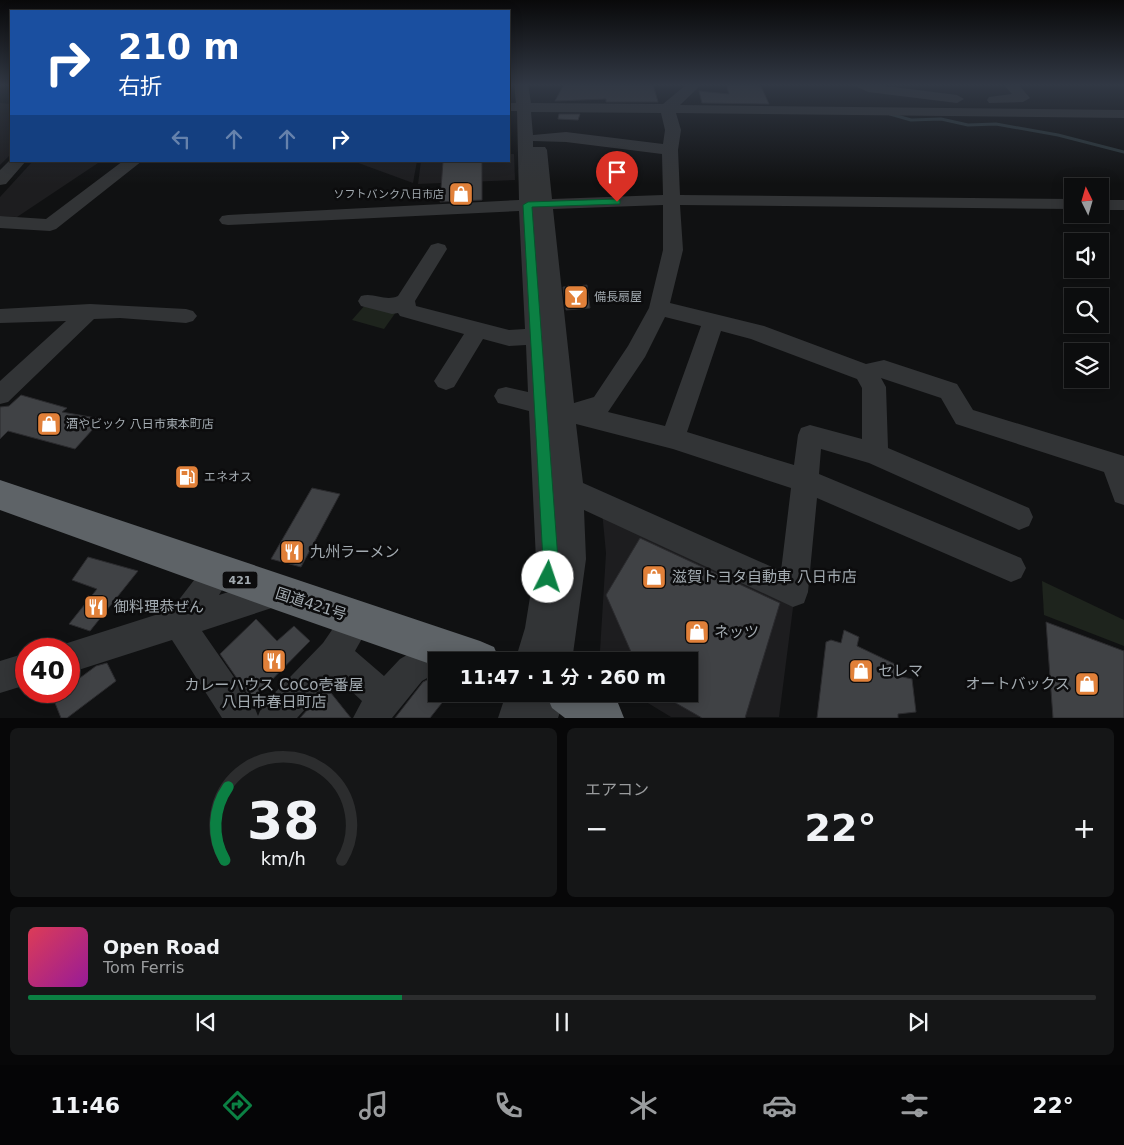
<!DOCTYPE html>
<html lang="ja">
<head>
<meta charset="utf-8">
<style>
  body { margin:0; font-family:"DejaVu Sans","Noto Sans JP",sans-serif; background:#151617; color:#f1f3f6; height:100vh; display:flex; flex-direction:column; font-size:19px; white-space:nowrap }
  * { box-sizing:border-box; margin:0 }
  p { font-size:16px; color:#9a9c9e }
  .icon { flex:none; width:28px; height:28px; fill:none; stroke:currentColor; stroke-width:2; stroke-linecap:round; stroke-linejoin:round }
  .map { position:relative; height:718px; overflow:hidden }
  .panel { display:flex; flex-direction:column; gap:10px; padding:10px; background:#070708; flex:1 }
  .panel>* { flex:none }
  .banner { position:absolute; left:10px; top:10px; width:500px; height:152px; border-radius:0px; box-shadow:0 2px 12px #0003,0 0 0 1px #2c2d2e; background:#1a4fa0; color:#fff; overflow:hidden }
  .needle { width:32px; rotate:355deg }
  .controls { position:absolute; left:1064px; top:178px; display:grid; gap:10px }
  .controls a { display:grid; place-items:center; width:45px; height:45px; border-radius:0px; background:#0c0d0e; box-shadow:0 2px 12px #0003,0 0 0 1px #2c2d2e; font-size:25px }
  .speed { position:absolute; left:15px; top:638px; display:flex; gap:10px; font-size:25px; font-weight:700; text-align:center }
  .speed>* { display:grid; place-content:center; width:65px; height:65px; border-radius:50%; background:#0c0d0e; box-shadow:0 2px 12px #0003,0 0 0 1px #2c2d2e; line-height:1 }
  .speed .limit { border:8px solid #d22; background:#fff; color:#111 }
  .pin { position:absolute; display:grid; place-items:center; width:42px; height:42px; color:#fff; margin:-51px -21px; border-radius:50% 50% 50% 0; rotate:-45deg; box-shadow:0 0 5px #0007 }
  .pin .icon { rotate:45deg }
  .me { position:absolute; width:55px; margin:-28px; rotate:4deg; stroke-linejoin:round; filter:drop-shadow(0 0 4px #0008) }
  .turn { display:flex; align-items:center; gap:18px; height:105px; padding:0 25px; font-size:22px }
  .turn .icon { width:65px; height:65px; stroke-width:2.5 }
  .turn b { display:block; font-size:35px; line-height:42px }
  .lanes { display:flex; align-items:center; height:48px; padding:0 25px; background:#0003; justify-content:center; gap:25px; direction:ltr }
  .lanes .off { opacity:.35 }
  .big { font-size:38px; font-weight:600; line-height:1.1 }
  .panel .widget { flex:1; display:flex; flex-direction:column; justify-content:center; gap:8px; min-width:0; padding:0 18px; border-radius:8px; background:#151617 }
  .panel .dial { align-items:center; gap:0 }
  .dial svg { height:130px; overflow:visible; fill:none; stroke:#2c2d2e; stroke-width:7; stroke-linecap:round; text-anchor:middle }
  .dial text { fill:#f1f3f6; stroke:none }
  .song { display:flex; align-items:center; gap:15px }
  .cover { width:60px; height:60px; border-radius:8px; background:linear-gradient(135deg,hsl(350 70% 55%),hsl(300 70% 35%)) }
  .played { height:5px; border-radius:2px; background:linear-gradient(90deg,#0b8043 35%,#2c2d2e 35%) }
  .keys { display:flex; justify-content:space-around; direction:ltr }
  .heat { display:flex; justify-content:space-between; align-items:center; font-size:28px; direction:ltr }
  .panel .tiles { flex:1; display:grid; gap:10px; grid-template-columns:1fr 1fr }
  .widget:last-child { grid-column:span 2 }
  .trip { position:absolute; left:428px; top:652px; width:270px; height:50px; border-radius:0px; background:#0c0d0e; box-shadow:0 2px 12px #0003,0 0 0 1px #2c2d2e; font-weight:600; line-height:50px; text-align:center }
  .menu { display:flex; height:80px; justify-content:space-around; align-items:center; background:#050506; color:#9a9c9e }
  .menu .icon { width:35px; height:35px }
  .menu .current { color:#0b8043 }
  .menu b { font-size:22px; color:#f1f3f6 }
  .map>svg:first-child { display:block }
  .built { fill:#1d1d1f }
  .green { fill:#1e241d }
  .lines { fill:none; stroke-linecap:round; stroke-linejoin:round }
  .stream { stroke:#2b3639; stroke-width:3 }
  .building { fill:#404245; stroke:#2b2b2e }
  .minor { fill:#323436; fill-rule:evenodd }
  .highway { fill:#5e6367; fill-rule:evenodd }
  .route { fill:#0b8043; stroke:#07532c }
  .labels { text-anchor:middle; stroke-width:5; stroke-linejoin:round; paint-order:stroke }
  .far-poi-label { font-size:11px; fill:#a3abb1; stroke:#0c0c0d; text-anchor:end }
  .shield { fill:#0c0c0d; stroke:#767b80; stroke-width:1 }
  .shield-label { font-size:11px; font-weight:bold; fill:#a3abb1 }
  .poi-label { font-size:12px; fill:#a3abb1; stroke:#0c0c0d; text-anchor:start }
  .near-poi-label { font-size:15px; fill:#a3abb1; stroke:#0c0c0d; text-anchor:start }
  .near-street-label { font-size:15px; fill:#a3abb1; stroke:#0c0c0d }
</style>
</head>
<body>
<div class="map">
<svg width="1124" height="718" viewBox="0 0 1124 718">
  <rect width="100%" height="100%" fill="#101112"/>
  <g class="built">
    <path d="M0 103 11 104V154L0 165Z"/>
    <path d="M509 154H514L515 180 418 184 421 161H509Z"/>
    <path d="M33 161H101L17 217 0 216V197Z"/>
    <path d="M353 161H417L413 183Z"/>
    <path d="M602 511 794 600 779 717H671L633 694H689V661H605L600 651 606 553Z"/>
  </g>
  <g class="green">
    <path d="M366 304 396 312 384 329 352 320Z"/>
    <path d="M1042 581 1124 620V646L1044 615Z"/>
  </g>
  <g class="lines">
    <path class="stream" d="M890 114 911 120 941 119 968 125 996 124 1058 135 1124 152"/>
  </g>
  <g class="building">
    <path d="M564 84H653L658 102H606V99L555 101Z"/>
    <path d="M726 84 761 86 769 104 702 103 699 91 729 94Z"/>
    <path d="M559 114H580L578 120 558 119Z"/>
    <path d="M443 161H482V200L440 202Z"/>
    <path d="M587 285 590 308 566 310 563 287Z"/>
    <path d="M21 395 67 408 62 412 102 419 75 449 8 431 0 439V407L9 406Z"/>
    <path d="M312 488 340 494 301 567 271 559Z"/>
    <path d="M640 538 780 603 745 718H702L660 694H689V661H635L606 595Z"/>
    <path d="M88 557 138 571 90 631 69 624 97 589 72 580Z"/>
    <path d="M256 619 277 641 294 626 310 641 252 700 220 654Z"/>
    <path d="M1046 622 1124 651V718H1053Z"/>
    <path d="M844 630 859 637 857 646 899 666 898 676 912 679 916 712 898 714V718H817L826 642 831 640 841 643Z"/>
    <path d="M107 663 116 681 67 718H61L53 698 62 691H69V686L96 666Z"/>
    <path d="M431 678 436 683V694H449L430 718H395L423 682Z"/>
    <path d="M327 688 351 718H300Z"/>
  </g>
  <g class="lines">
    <g class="minor">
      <path d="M514 84H528L531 103 663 104 687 84H702L680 105 1124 110V118L676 113 681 130 678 150 680 195 1072 199V209L680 205 683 250 670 303 764 326 866 364 884 360 957 384 973 410 1124 456V505L1115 502 1104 472 956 424 941 398 881 378 886 387 888 448 1029 508 1033 517 1029 526 1019 530 869 463 821 449 819 474 1021 558 1026 568 1021 578 1011 582 817 498 808 592 804 603 793 607 584 510 586 559 572 661H515L525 628 536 560 529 411 498 403 494 396 498 389 506 387 528 392 526 345 509 346 483 339 454 387 446 390 438 387 434 381 464 334 400 316 398 313 392 314 361 306 358 301 361 296C374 292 385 302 398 296L431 245 438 243 445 245 447 249 415 301 416 306 509 330 525 329 519 211 228 225 222 224 219 220 222 216 228 215 519 200 517 111H509V103H516ZM531 112 661 113 665 130 663 144 566 132 533 135ZM533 141 566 142 662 154 663 195 552 199 547 150 545 147H533ZM663 205V250L649 308 628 346 594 397 574 403 553 209ZM665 317 701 326 665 426 608 412 645 357ZM721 331 751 339 857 379 862 388V439L810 425 801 428 798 435 794 465 687 432ZM576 424 673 449 791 488 781 571 583 483Z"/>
      <path d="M851 84H870L957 95 964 99 957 103 868 92Z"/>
      <path d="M1003 84H1018L1030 98 1023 102 989 103 987 100 989 97 1012 94Z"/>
      <path d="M11 159V161H26L6 184 0 185V170Z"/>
      <path d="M123 161H142L56 229 50 231 0 228V216L46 219Z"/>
      <rect x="1100" y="200" width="24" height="10"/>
      <path d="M90 304 186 309 193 311 197 316 193 321 186 323 120 318 94 319 8 402 0 404V381L66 321 0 323V309Z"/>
      <path d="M218 558 228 562 233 572 219 595 276 577 287 581 291 592 287 603 202 631 254 706 258 716 262 706 323 643 347 608 358 604 369 608 373 619 355 651 384 676 400 659 445 633 456 638 461 649 455 661H436V673L422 681 392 718H353L362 701 335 676 297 718H222L172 640 69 673V649H56L58 646 171 610 208 562Z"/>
      <path d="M26 653V685L0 693V661Z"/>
      <path d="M506 694H566L558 718H498Z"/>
    </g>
    <g class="highway">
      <path d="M0 480 480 641 494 647 500 661H436V666L276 610 0 510Z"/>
      <path d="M546 694H603L618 703 624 718H565L552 708Z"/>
    </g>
  </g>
  <linearGradient id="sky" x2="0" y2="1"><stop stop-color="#09090a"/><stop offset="0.46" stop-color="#313844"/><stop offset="1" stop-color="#313844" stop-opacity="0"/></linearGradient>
  <rect width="1124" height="184" fill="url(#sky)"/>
  <path class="route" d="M617 199 620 200V204L532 207 558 560 553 582 548 585 543 582 541 577 543 560 523 205 528 202Z"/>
  <defs>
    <symbol id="shop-square" viewBox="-11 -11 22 22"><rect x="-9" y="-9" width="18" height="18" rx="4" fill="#e18039" stroke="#0c0c0d"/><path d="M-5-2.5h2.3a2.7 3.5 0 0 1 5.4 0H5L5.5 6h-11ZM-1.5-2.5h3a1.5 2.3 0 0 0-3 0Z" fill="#fff"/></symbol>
    <symbol id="bar-square" viewBox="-11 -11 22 22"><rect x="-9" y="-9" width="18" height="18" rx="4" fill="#e18039" stroke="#0c0c0d"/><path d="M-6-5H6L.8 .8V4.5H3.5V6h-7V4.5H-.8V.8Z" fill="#fff"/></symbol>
    <symbol id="fuel-square" viewBox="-11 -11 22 22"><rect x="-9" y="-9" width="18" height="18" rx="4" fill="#e18039" stroke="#0c0c0d"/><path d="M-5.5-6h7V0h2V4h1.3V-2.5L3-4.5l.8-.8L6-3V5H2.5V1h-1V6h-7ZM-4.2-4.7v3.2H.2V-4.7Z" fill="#fff"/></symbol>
    <symbol id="restaurant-square" viewBox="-11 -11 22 22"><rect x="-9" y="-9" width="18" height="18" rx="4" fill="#e18039" stroke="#0c0c0d"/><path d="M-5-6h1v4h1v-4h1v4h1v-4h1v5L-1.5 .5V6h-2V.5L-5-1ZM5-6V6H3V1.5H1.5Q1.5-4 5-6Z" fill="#fff"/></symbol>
  </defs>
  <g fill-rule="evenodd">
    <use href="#shop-square" x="447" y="180" width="28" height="28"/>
    <use href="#bar-square" x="562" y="283" width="28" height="28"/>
    <use href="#shop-square" x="35" y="410" width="28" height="28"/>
    <use href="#fuel-square" x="173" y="463" width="28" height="28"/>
    <use href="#restaurant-square" x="278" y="538" width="28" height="28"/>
    <use href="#shop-square" x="640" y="563" width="28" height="28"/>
    <use href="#restaurant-square" x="82" y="593" width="28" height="28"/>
    <use href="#shop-square" x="683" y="618" width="28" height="28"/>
    <use href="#restaurant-square" x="260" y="647" width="28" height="28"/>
    <use href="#shop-square" x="847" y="657" width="28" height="28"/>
    <use href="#shop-square" x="1073" y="670" width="28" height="28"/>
  </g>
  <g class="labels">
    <g class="far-poi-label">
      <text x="444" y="198">ソフトバンク八日市店</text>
    </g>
    <rect class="shield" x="222.5" y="571.5" width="35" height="17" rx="4"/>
    <g class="shield-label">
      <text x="240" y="584">421</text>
    </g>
    <g class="poi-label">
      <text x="594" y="301">備長扇屋</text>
      <text x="66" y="428">酒やビック 八日市東本町店</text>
      <text x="204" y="481">エネオス</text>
    </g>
    <g class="near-poi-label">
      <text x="310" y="557">九州ラーメン</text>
      <text x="672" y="582">滋賀トヨタ自動車 八日市店</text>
      <text x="114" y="612">御料理恭ぜん</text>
      <text x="714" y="637">ネッツ</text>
      <text x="878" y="676">セレマ</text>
      <text x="1070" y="689" text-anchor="end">オートバックス</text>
      <text x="274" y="690" text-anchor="middle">カレーハウス CoCo壱番屋<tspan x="274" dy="17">八日市春日町店</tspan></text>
    </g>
    <g class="near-street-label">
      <text transform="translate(311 604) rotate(18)" y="5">国道421号</text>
    </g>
  </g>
</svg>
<div class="controls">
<a><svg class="needle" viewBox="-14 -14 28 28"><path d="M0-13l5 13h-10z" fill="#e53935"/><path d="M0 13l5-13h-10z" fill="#9a9c9e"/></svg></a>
<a><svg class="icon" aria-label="sound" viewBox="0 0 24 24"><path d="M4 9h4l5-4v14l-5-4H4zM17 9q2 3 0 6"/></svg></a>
<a><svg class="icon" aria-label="search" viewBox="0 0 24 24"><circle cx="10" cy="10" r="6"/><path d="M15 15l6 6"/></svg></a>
<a><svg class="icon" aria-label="layers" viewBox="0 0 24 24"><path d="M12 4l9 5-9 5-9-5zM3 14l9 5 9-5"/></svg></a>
</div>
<div class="speed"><div class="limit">40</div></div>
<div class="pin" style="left:617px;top:202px;background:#d93025"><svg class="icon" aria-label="arrive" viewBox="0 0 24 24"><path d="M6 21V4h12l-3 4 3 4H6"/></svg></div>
<svg class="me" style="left:548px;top:577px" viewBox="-20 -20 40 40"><circle r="19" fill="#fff"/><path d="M0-13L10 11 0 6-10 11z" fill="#0b8043"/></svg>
<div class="trip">11:47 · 1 分 · 260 m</div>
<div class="banner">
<div class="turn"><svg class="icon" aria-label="right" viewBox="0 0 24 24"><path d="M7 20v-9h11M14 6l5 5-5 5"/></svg><div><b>210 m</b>右折</div></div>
<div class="lanes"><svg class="icon off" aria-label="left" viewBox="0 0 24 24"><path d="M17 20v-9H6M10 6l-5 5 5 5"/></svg><svg class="icon off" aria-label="ahead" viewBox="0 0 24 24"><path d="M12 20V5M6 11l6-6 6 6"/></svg><svg class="icon off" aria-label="ahead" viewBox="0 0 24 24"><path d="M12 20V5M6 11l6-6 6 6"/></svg><svg class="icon" aria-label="right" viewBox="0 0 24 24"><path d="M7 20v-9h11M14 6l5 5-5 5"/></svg></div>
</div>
</div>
<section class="panel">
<div class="tiles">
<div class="widget dial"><svg viewBox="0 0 100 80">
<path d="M14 69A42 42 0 1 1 86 69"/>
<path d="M14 69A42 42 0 0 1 16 24" stroke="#0b8043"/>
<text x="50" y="56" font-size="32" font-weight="700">38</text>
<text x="50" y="72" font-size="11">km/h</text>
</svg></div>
<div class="widget"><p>エアコン</p>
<div class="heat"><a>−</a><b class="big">22°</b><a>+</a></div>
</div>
<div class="widget">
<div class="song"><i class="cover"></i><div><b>Open Road</b><p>Tom Ferris</p></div></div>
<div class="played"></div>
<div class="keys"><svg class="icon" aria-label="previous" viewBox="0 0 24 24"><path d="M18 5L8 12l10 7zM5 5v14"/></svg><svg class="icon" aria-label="pause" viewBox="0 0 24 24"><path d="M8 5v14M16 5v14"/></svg><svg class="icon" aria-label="next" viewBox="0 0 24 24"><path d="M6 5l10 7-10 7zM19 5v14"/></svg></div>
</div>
</div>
</section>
<nav class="menu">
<b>11:46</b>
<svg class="icon current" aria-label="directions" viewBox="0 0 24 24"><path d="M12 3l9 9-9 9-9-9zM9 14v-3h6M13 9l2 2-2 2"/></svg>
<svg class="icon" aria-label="music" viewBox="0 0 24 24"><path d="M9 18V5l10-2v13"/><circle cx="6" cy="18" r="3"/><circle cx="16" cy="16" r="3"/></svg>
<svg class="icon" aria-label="phone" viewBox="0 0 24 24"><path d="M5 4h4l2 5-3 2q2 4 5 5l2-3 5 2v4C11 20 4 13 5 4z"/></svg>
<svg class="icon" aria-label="climate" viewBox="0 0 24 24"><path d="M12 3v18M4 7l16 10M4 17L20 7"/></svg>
<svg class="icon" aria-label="car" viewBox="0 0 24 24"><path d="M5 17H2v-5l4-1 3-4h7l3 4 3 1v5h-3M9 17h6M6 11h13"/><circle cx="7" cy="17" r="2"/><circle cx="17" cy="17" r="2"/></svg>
<svg class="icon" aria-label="filters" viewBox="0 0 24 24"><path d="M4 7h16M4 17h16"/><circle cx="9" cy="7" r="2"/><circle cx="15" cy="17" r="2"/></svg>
<b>22°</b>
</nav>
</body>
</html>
